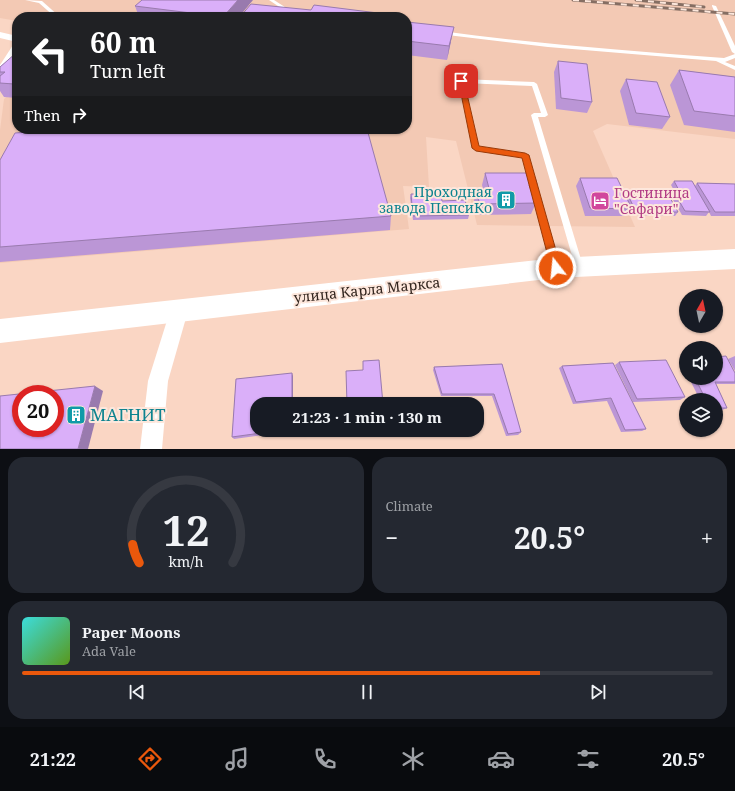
<!DOCTYPE html>
<html lang="en">
<head>
<meta charset="utf-8">
<style>
  body { margin:0; font-family:"Noto Serif",serif; background:#242831; color:#f1f3f6; height:100vh; display:flex; flex-direction:column; font-size:15px; white-space:nowrap }
  * { box-sizing:border-box; margin:0 }
  p { font-size:13px; color:#9ea1a6 }
  .icon { flex:none; width:22px; height:22px; fill:none; stroke:currentColor; stroke-width:2; stroke-linecap:round; stroke-linejoin:round }
  .map { position:relative; height:449px; overflow:hidden }
  .drawer { display:flex; flex-direction:column; gap:8px; padding:8px; background:#0d0f14; flex:1 }
  .drawer>* { flex:none }
  .top-card { position:absolute; left:12px; top:12px; width:400px; height:122px; border-radius:16px; box-shadow:0 1px 3px #0004; background:#202124; color:#fff; overflow:hidden }
  .needle { width:26px; rotate:9deg }
  .fabs { position:absolute; left:679px; top:289px; display:grid; gap:8px }
  .fabs a { display:grid; place-items:center; width:44px; height:44px; border-radius:50%; background:#171b24; box-shadow:0 1px 3px #0004; font-size:20px }
  .speed { position:absolute; left:12px; top:385px; display:flex; gap:8px; font-size:20px; font-weight:700; text-align:center }
  .speed>* { display:grid; place-content:center; width:52px; height:52px; border-radius:50%; background:#171b24; box-shadow:0 1px 3px #0004; line-height:1 }
  .speed .limit { border:6px solid #d22; background:#fff; color:#111 }
  .pin { position:absolute; display:grid; place-items:center; width:34px; height:34px; color:#fff; margin:-17px; border-radius:8px; box-shadow:0 2px 6px #0006 }
  .me { position:absolute; width:44px; margin:-22px; rotate:344deg; stroke-linejoin:round; filter:drop-shadow(0 0 3px #0008) }
  .turn { display:flex; align-items:center; gap:14px; height:84px; padding:0 12px; font-size:18px }
  .turn .icon { width:52px; height:52px; stroke-width:2.5 }
  .turn b { display:block; font-size:28px; line-height:34px }
  .then { display:flex; align-items:center; height:38px; padding:0 12px; background:#0003; gap:8px; font-size:15px }
  .big { font-size:30px; font-weight:700; line-height:1.1 }
  .drawer .tile { flex:1; display:flex; flex-direction:column; justify-content:center; gap:6px; min-width:0; padding:0 14px; border-radius:16px; background:#242831 }
  .drawer .dial { align-items:center; gap:0 }
  .dial svg { height:104px; overflow:visible; fill:none; stroke:#363941; stroke-width:7; stroke-linecap:round; text-anchor:middle }
  .dial text { fill:#f1f3f6; stroke:none }
  .song { display:flex; align-items:center; gap:12px }
  .cover { width:48px; height:48px; border-radius:6px; background:linear-gradient(135deg,hsl(180 70% 55%),hsl(90 70% 35%)) }
  .played { height:4px; border-radius:2px; background:linear-gradient(90deg,#ea580c 75%,#363941 75%) }
  .keys { display:flex; justify-content:space-around; direction:ltr }
  .heat { display:flex; justify-content:space-between; align-items:center; font-size:22px; direction:ltr }
  .drawer .tiles { flex:1; display:grid; gap:8px; grid-template-columns:1fr 1fr }
  .tile:last-child { grid-column:span 2 }
  .trip { position:absolute; left:250px; top:397px; width:234px; height:40px; border-radius:16px; background:#171b24; box-shadow:0 1px 3px #0004; font-weight:700; line-height:40px; text-align:center }
  .dock { display:flex; height:64px; justify-content:space-around; align-items:center; background:#090b0e; color:#9ea1a6 }
  .dock .icon { width:28px; height:28px }
  .dock .selected { color:#ea580c }
  .dock b { font-size:18px; color:#f1f3f6 }
  .map>svg:first-child { display:block }
  .built { fill:#f3c9b4 }
  .lines { fill:none; stroke-linecap:round; stroke-linejoin:round }
  .service { fill:#fff; fill-rule:evenodd }
  .minor { fill:#fff; fill-rule:evenodd }
  .secondary { fill:#fff; fill-rule:evenodd }
  .rail-casing { stroke:#856e63; stroke-width:3 }
  .rail { stroke:#fde7dc; stroke-width:2; stroke-dasharray:6; stroke-linecap:butt }
  .wall { fill:#bb96d6 }
  .shaded-wall { fill:#997aae }
  .building { fill:#daaff9; stroke:#997aae; fill-rule:evenodd }
  .route { fill:#ea580c; stroke:#983908 }
  .labels { text-anchor:middle; stroke-width:4; stroke-linejoin:round; paint-order:stroke }
  .culture-label { font-size:14px; fill:#0d838f; stroke:#fde7dc; text-anchor:end }
  .hotel-label { font-size:14px; fill:#b23c85; stroke:#fde7dc; text-anchor:start }
  .street-label { font-size:14px; fill:#31241d; stroke:#fde7dc }
  .near-culture-label { font-size:17px; fill:#0d838f; stroke:#fde7dc; text-anchor:start }
</style>
</head>
<body>
<div class="map">
<svg width="735" height="449" viewBox="0 0 735 449">
  <rect width="100%" height="100%" fill="#fad6c4"/>
  <path class="built" d="M0 0H735V139L607 124 593 131 635 227 477 225 456 141 426 137 429 187 403 186 409 229 0 263V130L4 99 17 87V129H407V17H17V21L0 18Z"/>
  <g class="lines">
    <g class="service">
      <path d="M25 0 42 1 60 17H55L39 3Z"/>
      <path d="M269 0H274L291 11 287 12Z"/>
      <path d="M712 5 716 6 735 46V54L732 52 712 6Z"/>
      <path d="M441 31C535 44 630 51 724 58L735 54V58L725 62 735 66V70L716 61 548 47 439 34V32Z"/>
      <path d="M461 79 534 82 537 84 548 115 545 117H538L583 266 582 269 579 270 576 269 575 266 531 115 534 113H541L532 86 464 83 479 146 525 153 528 155 560 267 559 270 556 271 553 270 552 267 522 157 476 150 473 148 458 81Z"/>
    </g>
    <g class="minor">
      <path d="M0 32 17 36V42L0 38Z"/>
      <path d="M17 44V56L4 76 0 77V65L13 45Z"/>
      <path d="M179 303 186 305 188 311 168 381 162 449H140L148 381 170 311 172 305Z"/>
    </g>
    <path class="secondary" d="M735 249V269L556 278 0 343V319L556 258Z"/>
    <defs>
      <g id="rail">
        <path d="M573 0 735 14"/>
        <path d="M636 0 704 7"/>
      </g>
    </defs>
    <use href="#rail" class="rail-casing"/>
    <use href="#rail" class="rail"/>
  </g>
  <g class="wall">
    <path d="M135 6 239 17H139Z"/>
    <path d="M407 22 451 41 447 60 407 55Z"/>
    <path d="M17 53V98L4 97 0 91V67Z"/>
    <path d="M558 61 592 102 587 113 556 109 554 72Z"/>
    <path d="M679 70 735 77V132L684 125 670 85Z"/>
    <path d="M626 79 670 117 662 129 629 125 620 91Z"/>
    <path d="M0 160 391 216 390 230 0 262Z"/>
    <path d="M485 173 528 177 537 184 533 194 536 203 531 214 476 215 473 204 476 193H484L482 185Z"/>
    <path d="M580 178 626 197 628 195 678 212 675 216 633 215 631 210 626 216H585L576 186Z"/>
    <path d="M674 181 695 186 697 183 735 184V216H711L709 212 706 216 682 215 672 198 676 194 671 185Z"/>
    <path d="M411 194 442 201 469 215 468 219 413 220 410 198Z"/>
    <path d="M735 356V371L728 359Z"/>
    <path d="M684 358H686V373L680 361Z"/>
    <path d="M619 362 685 397 680 400 633 402 615 365Z"/>
    <path d="M613 363 646 429 642 431 621 432 607 401 573 404 559 368 562 366Z"/>
    <path d="M502 364 521 432 518 435 506 436 492 396H441L433 370 434 367Z"/>
    <path d="M735 373V384H716L727 408 722 410H716V400H700L689 378H716Z"/>
    <path d="M293 376V404H257V430H263V435L234 439 232 437 236 379Z"/>
  </g>
  <g class="shaded-wall">
    <path d="M238 0H253L239 17H223Z"/>
    <path d="M454 27 451 41 447 60 449 46Z"/>
    <path d="M17 81V89L14 84Z"/>
    <path d="M292 373 293 376V404L292 403Z"/>
    <path d="M95 386 103 391 88 449H78Z"/>
    <path d="M261 430H263V435L261 433Z"/>
  </g>
  <g class="building">
    <path d="M142 0H238L223 17 135 6Z"/>
    <path d="M251 4 311 10 314 5 378 13 376 17H240Z"/>
    <path d="M407 22 454 27 449 46 407 41Z"/>
    <path d="M16 53H17V81L14 84 0 83V76L5 72H0V67Z"/>
    <path d="M558 61 587 64 592 102 561 98Z"/>
    <path d="M679 70 735 77V116L694 111Z"/>
    <path d="M626 79 657 82 670 117 636 113Z"/>
    <path d="M70 129H367L391 216 0 247V160L15 133Z"/>
    <path d="M485 173H526L528 177H535L537 184 529 185 536 203 480 204 476 193 490 192Z"/>
    <path d="M580 178H617L632 209 590 208Z"/>
    <path d="M674 181H692L710 212 685 211 675 194H681Z"/>
    <path d="M697 183 735 184V212H715Z"/>
    <path d="M411 194H441L442 201 465 200 469 215 413 216Z"/>
    <path d="M628 195 669 196 678 212H636Z"/>
    <path d="M726 356 735 373V382H715L727 408H716V400H706L695 378H716V357Z"/>
    <path d="M379 360 383 404H347L346 371 363 370V361Z"/>
    <path d="M666 360 685 397 637 399 619 362Z"/>
    <path d="M613 363 646 429 625 430 611 398 576 402 562 366Z"/>
    <path d="M502 364 521 432 508 434 494 394H442L434 367Z"/>
    <path d="M292 373V403L281 404H257V430H261V433L232 437 236 379Z"/>
    <path d="M95 386 78 449H0V396ZM21 394H55V428H21Z"/>
  </g>
  <path class="route" d="M458 79 464 81 479 146 525 153 529 155 561 268 559 271H552L551 268 522 158 476 151 472 148Z"/>
  <defs>
    <symbol id="building-square" viewBox="-11 -11 22 22"><rect x="-9" y="-9" width="18" height="18" rx="4" fill="#0f9aa8" stroke="#fde7dc"/><path d="M-4-6H4V6H1V3H-1V6H-4ZM-2.5-4.3h1.7v1.8h-1.7ZM.8-4.3h1.7v1.8H.8ZM-2.5-1h1.7V.8h-1.7ZM.8-1h1.7V.8H.8Z" fill="#fff"/></symbol>
    <symbol id="hotel-square" viewBox="-11 -11 22 22"><rect x="-9" y="-9" width="18" height="18" rx="4" fill="#d1479c" stroke="#fde7dc"/><path d="M-6-4.5h1.5V1H6V5H4.5V3h-9V5H-6ZM-4 0a1.8 1.8 0 1 1 3.6 0ZM.5 0V-2.5h3Q6-2.5 6 0Z" fill="#fff"/></symbol>
  </defs>
  <g fill-rule="evenodd">
    <use href="#building-square" x="495" y="189" width="22" height="22"/>
    <use href="#hotel-square" x="589" y="190" width="22" height="22"/>
    <use href="#building-square" x="65" y="404" width="22" height="22"/>
  </g>
  <g class="labels">
    <g class="culture-label">
      <text x="492" y="197">Проходная<tspan x="492" dy="16">завода ПепсиКо</tspan></text>
    </g>
    <g class="hotel-label">
      <text x="614" y="198">Гостиница<tspan x="614" dy="16">"Сафари"</tspan></text>
    </g>
    <g class="street-label">
      <text transform="translate(367 290) rotate(-6)" y="5">улица Карла Маркса</text>
    </g>
    <g class="near-culture-label">
      <text x="90" y="421">МАГНИТ</text>
    </g>
  </g>
</svg>
<div class="fabs">
<a><svg class="needle" viewBox="-14 -14 28 28"><path d="M0-13l5 13h-10z" fill="#e53935"/><path d="M0 13l5-13h-10z" fill="#9ea1a6"/></svg></a>
<a><svg class="icon" aria-label="sound" viewBox="0 0 24 24"><path d="M4 9h4l5-4v14l-5-4H4zM17 9q2 3 0 6"/></svg></a>
<a><svg class="icon" aria-label="layers" viewBox="0 0 24 24"><path d="M12 4l9 5-9 5-9-5zM3 14l9 5 9-5"/></svg></a>
</div>
<div class="speed"><div class="limit">20</div></div>
<div class="pin" style="left:461px;top:81px;background:#d93025"><svg class="icon" aria-label="arrive" viewBox="0 0 24 24"><path d="M6 21V4h12l-3 4 3 4H6"/></svg></div>
<svg class="me" style="left:556px;top:268px" viewBox="-20 -20 40 40"><circle r="17" fill="#ea580c" stroke="#fff" stroke-width="3"/><path d="M0-11L8 9 0 5-8 9z" fill="#fff"/></svg>
<div class="trip">21:23 · 1 min · 130 m</div>
<div class="top-card">
<div class="turn"><svg class="icon" aria-label="left" viewBox="0 0 24 24"><path d="M17 20v-9H6M10 6l-5 5 5 5"/></svg><div><b>60 m</b>Turn left</div></div>
<div class="then">Then<svg class="icon" aria-label="right" viewBox="0 0 24 24"><path d="M7 20v-9h11M14 6l5 5-5 5"/></svg></div>
</div>
</div>
<section class="drawer">
<div class="tiles">
<div class="tile dial"><svg viewBox="0 0 100 80">
<path d="M14 69A42 42 0 1 1 86 69"/>
<path d="M14 69A42 42 0 0 1 9 55" stroke="#ea580c"/>
<text x="50" y="56" font-size="32" font-weight="700">12</text>
<text x="50" y="72" font-size="11">km/h</text>
</svg></div>
<div class="tile"><p>Climate</p>
<div class="heat"><a>−</a><b class="big">20.5°</b><a>+</a></div>
</div>
<div class="tile">
<div class="song"><i class="cover"></i><div><b>Paper Moons</b><p>Ada Vale</p></div></div>
<div class="played"></div>
<div class="keys"><svg class="icon" aria-label="previous" viewBox="0 0 24 24"><path d="M18 5L8 12l10 7zM5 5v14"/></svg><svg class="icon" aria-label="pause" viewBox="0 0 24 24"><path d="M8 5v14M16 5v14"/></svg><svg class="icon" aria-label="next" viewBox="0 0 24 24"><path d="M6 5l10 7-10 7zM19 5v14"/></svg></div>
</div>
</div>
</section>
<nav class="dock">
<b>21:22</b>
<svg class="icon selected" aria-label="directions" viewBox="0 0 24 24"><path d="M12 3l9 9-9 9-9-9zM9 14v-3h6M13 9l2 2-2 2"/></svg>
<svg class="icon" aria-label="music" viewBox="0 0 24 24"><path d="M9 18V5l10-2v13"/><circle cx="6" cy="18" r="3"/><circle cx="16" cy="16" r="3"/></svg>
<svg class="icon" aria-label="phone" viewBox="0 0 24 24"><path d="M5 4h4l2 5-3 2q2 4 5 5l2-3 5 2v4C11 20 4 13 5 4z"/></svg>
<svg class="icon" aria-label="climate" viewBox="0 0 24 24"><path d="M12 3v18M4 7l16 10M4 17L20 7"/></svg>
<svg class="icon" aria-label="car" viewBox="0 0 24 24"><path d="M5 17H2v-5l4-1 3-4h7l3 4 3 1v5h-3M9 17h6M6 11h13"/><circle cx="7" cy="17" r="2"/><circle cx="17" cy="17" r="2"/></svg>
<svg class="icon" aria-label="filters" viewBox="0 0 24 24"><path d="M4 7h16M4 17h16"/><circle cx="9" cy="7" r="2"/><circle cx="15" cy="17" r="2"/></svg>
<b>20.5°</b>
</nav>
</body>
</html>
